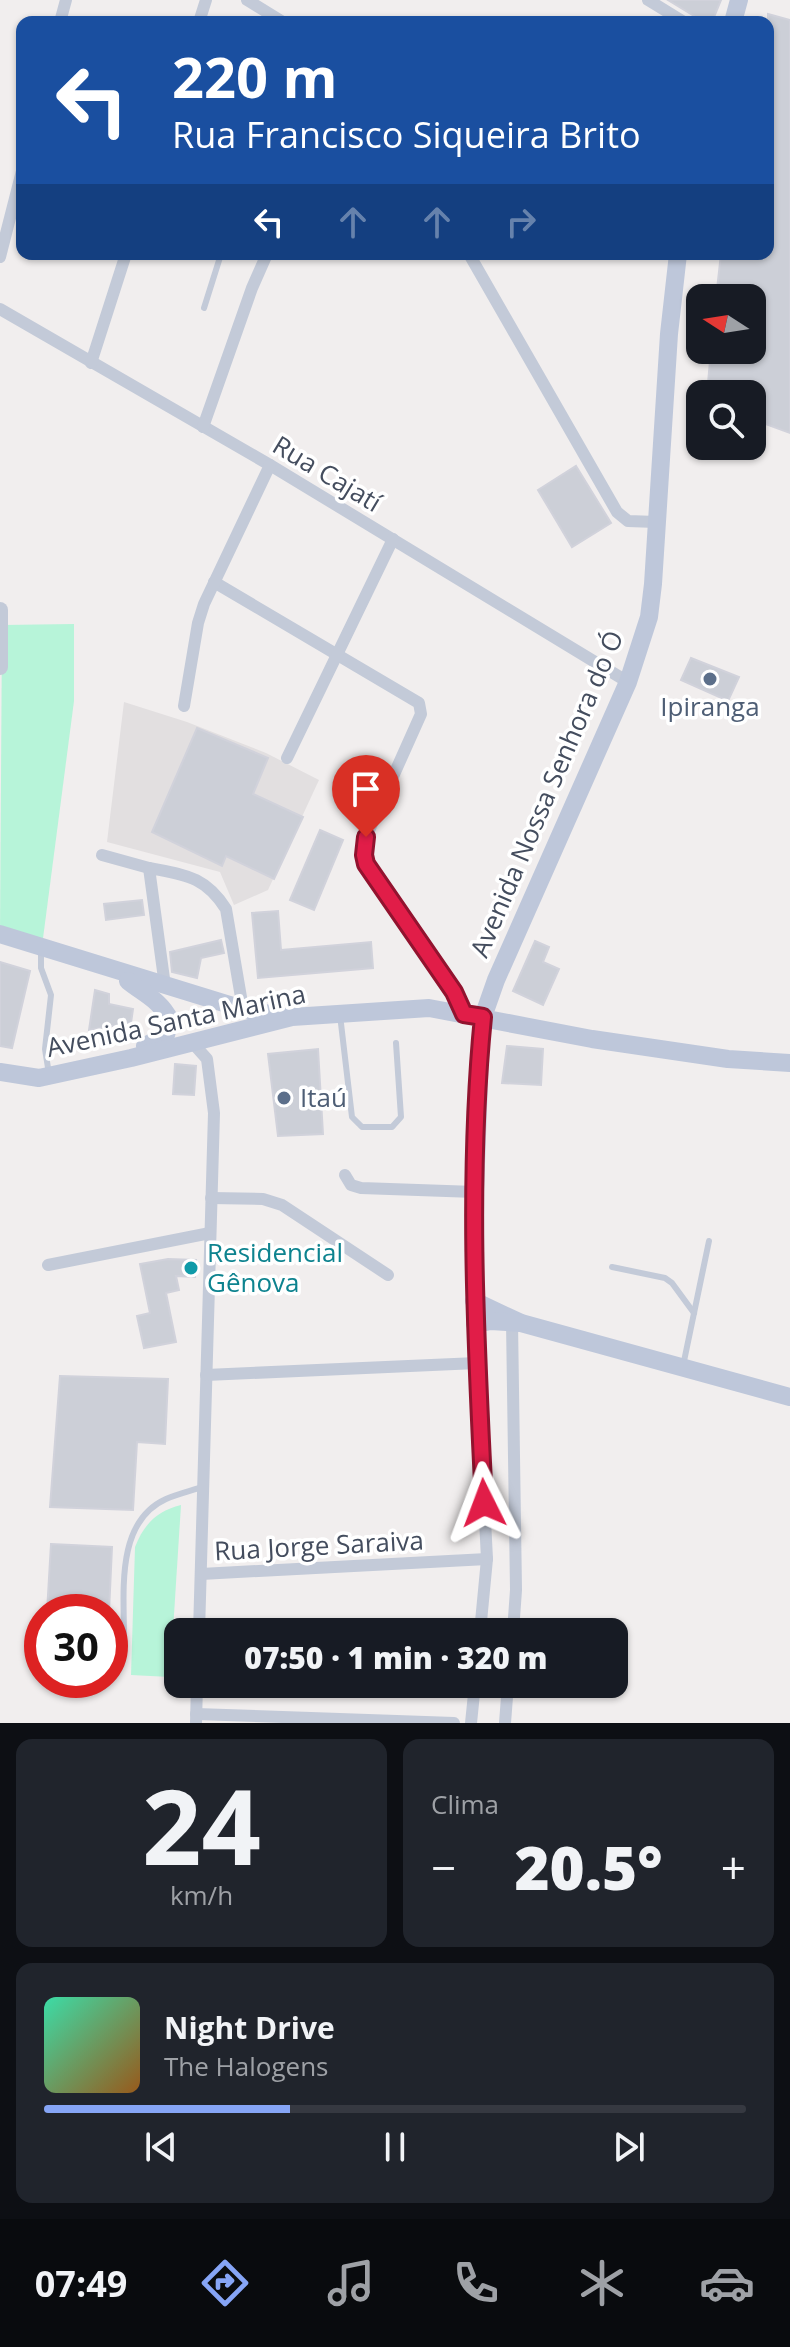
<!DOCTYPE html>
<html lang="pt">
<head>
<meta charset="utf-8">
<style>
  body { margin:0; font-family:"Open Sans",sans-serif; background:#20242c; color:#f1f3f6; height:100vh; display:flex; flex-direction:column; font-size:30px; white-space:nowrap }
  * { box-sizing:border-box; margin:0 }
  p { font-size:26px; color:#9ea1a6 }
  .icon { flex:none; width:44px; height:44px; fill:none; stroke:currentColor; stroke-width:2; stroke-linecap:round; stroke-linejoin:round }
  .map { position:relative; height:1723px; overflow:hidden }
  .drawer { display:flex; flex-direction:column; gap:16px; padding:16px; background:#0d0f14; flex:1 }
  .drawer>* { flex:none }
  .banner { position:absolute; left:16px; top:16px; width:758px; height:244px; border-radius:16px; box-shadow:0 2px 6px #0004; background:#1a4fa0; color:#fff; overflow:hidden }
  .needle { width:52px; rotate:282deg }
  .fabs { position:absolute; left:686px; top:284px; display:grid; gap:16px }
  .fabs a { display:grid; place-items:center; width:80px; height:80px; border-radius:16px; background:#171b24; box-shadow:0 2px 6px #0004; font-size:40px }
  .speed { position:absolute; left:24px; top:1594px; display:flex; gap:16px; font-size:40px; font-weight:700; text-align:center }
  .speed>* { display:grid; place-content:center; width:104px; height:104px; border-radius:50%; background:#171b24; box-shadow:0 2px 6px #0004; line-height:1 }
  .speed .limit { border:12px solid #d22; background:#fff; color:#111 }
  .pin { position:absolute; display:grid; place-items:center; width:68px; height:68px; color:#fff; margin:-82px -34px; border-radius:50% 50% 50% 0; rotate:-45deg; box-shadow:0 0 8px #0007 }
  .pin .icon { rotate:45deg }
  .me { position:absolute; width:88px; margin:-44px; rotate:357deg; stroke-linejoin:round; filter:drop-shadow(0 0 6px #0008) }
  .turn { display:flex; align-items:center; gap:28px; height:168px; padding:0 24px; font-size:36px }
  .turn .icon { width:104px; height:104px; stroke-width:2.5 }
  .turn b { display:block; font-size:56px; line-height:68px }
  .lanes { display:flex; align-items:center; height:76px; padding:0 24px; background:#0003; justify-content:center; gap:40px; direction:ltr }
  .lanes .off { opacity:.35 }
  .big { font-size:60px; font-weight:800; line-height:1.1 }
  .drawer .widget { flex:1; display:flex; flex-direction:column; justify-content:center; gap:12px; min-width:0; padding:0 28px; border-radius:16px; background:#20242c }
  .drawer .dial { align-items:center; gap:0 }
  .dial b { font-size:104px; line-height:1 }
  .song { display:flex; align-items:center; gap:24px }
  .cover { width:96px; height:96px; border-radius:12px; background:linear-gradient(135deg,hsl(160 70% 55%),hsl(30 70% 35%)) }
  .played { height:8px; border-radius:4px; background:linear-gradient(90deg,#86a5f6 35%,#363941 35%) }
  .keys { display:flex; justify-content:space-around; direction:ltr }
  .heat { display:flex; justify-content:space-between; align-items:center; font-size:44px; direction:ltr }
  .drawer .tiles { flex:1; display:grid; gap:16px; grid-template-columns:1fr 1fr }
  .widget:last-child { grid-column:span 2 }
  .trip { position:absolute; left:164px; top:1618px; width:464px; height:80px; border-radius:16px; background:#171b24; box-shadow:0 2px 6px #0004; font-weight:800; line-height:80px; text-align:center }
  .tabs { display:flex; height:128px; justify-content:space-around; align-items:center; background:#090b0e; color:#9ea1a6 }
  .tabs .icon { width:56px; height:56px }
  .tabs .current { color:#86a5f6 }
  .tabs b { font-size:36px; color:#f1f3f6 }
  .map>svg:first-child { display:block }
  .education { fill:#e2dfe0 }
  .green { fill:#b7f4d9 }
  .building { fill:#cccfd7; stroke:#d1d2db; stroke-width:2 }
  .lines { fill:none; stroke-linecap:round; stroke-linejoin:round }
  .service { stroke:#c3cad8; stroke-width:6 }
  .minor { stroke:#c3cad8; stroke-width:12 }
  .tertiary { stroke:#c3cad8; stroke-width:16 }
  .secondary { stroke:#bec7da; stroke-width:18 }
  .route-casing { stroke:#92132f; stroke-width:20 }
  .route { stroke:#e11d48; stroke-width:14 }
  .service-dot { fill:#5c6f8a; stroke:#fff; stroke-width:3 }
  .culture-dot { fill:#0f9aa8; stroke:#fff; stroke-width:3 }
  .labels { text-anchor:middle; stroke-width:7; stroke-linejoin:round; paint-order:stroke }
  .street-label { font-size:26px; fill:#444d5e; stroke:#fff }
  .service-label { font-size:26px; fill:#4e5e75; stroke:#fff }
  .culture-label { font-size:26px; fill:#0d838f; stroke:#fff; text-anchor:start }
</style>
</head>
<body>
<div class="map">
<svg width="790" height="1723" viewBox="0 0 790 1723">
  <rect width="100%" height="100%" fill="#f1eeee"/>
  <path class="education" d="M124 702 187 722 266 753 319 780 268 890 234 905 220 872 107 842Z"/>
  <g class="green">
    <path d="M74 624V701L42 946 0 933 2 625Z"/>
    <path d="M181 1505 170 1677 131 1675 135 1547C144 1524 157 1511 181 1505Z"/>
  </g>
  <g class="building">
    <path d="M668 0H721L712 22H704Z"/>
    <path d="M768 14 790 20V433L752 419V394H707L711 350H752V298H716L721 254H768Z"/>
    <path d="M576 466 611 523 572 547 538 490Z"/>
    <path d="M691 658 739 677 728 701 681 680Z"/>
    <path d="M197 728 268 758 253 794 303 817 274 879 226 856 222 866 152 832Z"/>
    <path d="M320 830 343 840 314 910 290 900Z"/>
    <path d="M142 900 144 915 106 920 104 904Z"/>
    <path d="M278 911 281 950 371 942 373 968 258 978 252 913Z"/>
    <path d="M221 940 224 953 201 958 197 978 172 972 170 952Z"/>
    <path d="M535 941 549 947 543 962 559 969 543 1005 513 991Z"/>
    <path d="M0 962 30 971 12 1048 0 1046Z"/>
    <path d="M95 990 109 994V1004L133 1009 131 1023 89 1030Z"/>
    <path d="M507 1046 543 1049 541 1085 502 1083Z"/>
    <path d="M318 1049 323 1134 278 1136 268 1054Z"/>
    <path d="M175 1064 196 1066 194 1095 173 1094Z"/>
    <path d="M168 1259 196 1260 195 1277 176 1276 179 1290 166 1293 176 1342 144 1348 137 1316 150 1313 140 1264Z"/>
    <path d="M60 1376 168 1379 165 1444 137 1442 133 1510 50 1507Z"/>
    <path d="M51 1544 112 1547 109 1612H47Z"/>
  </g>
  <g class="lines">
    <g class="service">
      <path d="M204 308 221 254"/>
      <path d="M41 949V968L51 995 45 1049 49 1074"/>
      <path d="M340 1015 352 1117 362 1127H392L401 1117 396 1043"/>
      <path d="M612 1267 665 1278 672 1283 694 1313"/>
      <path d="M683 1366 709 1241"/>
      <path d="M124 1646C125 1598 113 1523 166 1499 177 1494 190 1491 202 1487"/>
    </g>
    <g class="minor">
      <path d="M247 0 283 22"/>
      <path d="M648 0 684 22"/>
      <path d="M60 22 66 0"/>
      <path d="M199 22 206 0"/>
      <path d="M469 254 617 512 628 521 656 522"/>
      <path d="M0 257 22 171"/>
      <path d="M0 309 270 465 628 682"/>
      <path d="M91 363 126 254"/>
      <path d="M203 427 252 288 267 254"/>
      <path d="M214 582 419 703 421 714 366 837 364 855 366 864 454 992 464 1014"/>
      <path d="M184 706 198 623 204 604 270 465"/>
      <path d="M287 758 393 539"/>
      <path d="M102 855 149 868"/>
      <path d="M165 986 149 868C185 875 205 876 226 909L243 1009"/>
      <path d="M191 1041 207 1059 214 1113 199 1632"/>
      <path d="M345 1175 351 1185 361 1188 475 1192"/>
      <path d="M211 1198 263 1199 282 1205 388 1275"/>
      <path d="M48 1265 210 1233"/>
      <path d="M512 1322 516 1590 513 1632"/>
      <path d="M475 1324 487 1559 480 1632"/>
      <path d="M206 1375 477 1363"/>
      <path d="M201 1574 487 1559"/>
      <path d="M196 1714 454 1723"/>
      <path d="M196 1723 197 1684"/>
      <path d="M471 1723 475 1684"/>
      <path d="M505 1723 508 1684"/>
    </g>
    <path class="tertiary" d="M0 610V667"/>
    <g class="secondary">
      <path d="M733 22 739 0"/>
      <path d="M0 934 243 1009 281 1016"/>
      <path d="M128 981C144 994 160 1000 170 1020L166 1035 145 1046"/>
      <path d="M0 1072 39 1078 131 1058 292 1017 429 1008 592 1039 728 1059 790 1063"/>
      <path d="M474 1301 521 1323 790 1397"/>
      <path d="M521 1323 491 1321 475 1324V1192L480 1052 483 1017 496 980 628 682 649 617 653 584 669 334 678 254"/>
    </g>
  </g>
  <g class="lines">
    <defs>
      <path id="route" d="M366 837 364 855 366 864 454 992 464 1014 483 1017C467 1179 476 1342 484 1503"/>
    </defs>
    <use href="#route" class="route-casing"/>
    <use href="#route" class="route"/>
  </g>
  <g class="service-dot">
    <circle cx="710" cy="679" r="8"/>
    <circle cx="284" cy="1098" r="8"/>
  </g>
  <circle class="culture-dot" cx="191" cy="1268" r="8"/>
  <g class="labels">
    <g class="street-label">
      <text transform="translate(327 474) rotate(31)" y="9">Rua Cajatí</text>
      <text transform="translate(547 794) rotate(-67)" y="9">Avenida Nossa Senhora do Ó</text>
      <text transform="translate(176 1021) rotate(-12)" y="9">Avenida Santa Marina</text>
      <text transform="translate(319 1546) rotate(-3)" y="9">Rua Jorge Saraiva</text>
    </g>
    <g class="service-label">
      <text x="710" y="716">Ipiranga</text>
      <text x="300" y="1107" text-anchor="start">Itaú</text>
    </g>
    <g class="culture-label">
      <text x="207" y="1262">Residencial<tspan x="207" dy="30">Gênova</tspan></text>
    </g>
  </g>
</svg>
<div class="fabs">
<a><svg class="needle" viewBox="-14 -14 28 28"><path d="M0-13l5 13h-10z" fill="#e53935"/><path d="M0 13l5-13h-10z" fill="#9ea1a6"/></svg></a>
<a><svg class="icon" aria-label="search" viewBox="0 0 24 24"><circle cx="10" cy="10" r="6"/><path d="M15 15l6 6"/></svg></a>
</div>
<div class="speed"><div class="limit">30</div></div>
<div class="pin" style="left:366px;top:837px;background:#d93025"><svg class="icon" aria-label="arrive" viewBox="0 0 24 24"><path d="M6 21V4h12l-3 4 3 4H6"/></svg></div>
<svg class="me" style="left:484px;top:1503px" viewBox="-20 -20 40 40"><path d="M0-17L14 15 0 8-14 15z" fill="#e11d48" stroke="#fff" stroke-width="4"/></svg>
<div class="trip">07:50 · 1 min · 320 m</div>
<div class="banner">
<div class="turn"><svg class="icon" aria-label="left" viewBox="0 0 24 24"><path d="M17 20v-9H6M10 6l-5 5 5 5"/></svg><div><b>220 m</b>Rua Francisco Siqueira Brito</div></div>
<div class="lanes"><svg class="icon" aria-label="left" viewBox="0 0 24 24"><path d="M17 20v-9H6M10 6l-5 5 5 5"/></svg><svg class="icon off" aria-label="ahead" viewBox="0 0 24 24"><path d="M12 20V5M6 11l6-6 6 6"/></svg><svg class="icon off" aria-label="ahead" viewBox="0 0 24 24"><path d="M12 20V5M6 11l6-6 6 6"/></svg><svg class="icon off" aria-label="right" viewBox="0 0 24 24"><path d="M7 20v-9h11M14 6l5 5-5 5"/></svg></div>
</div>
</div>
<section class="drawer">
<div class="tiles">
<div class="widget dial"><b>24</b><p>km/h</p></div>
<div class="widget"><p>Clima</p>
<div class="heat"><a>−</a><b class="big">20.5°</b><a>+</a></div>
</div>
<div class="widget">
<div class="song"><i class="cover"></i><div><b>Night Drive</b><p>The Halogens</p></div></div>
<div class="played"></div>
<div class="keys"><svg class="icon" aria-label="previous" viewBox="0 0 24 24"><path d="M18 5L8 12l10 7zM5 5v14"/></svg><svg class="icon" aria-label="pause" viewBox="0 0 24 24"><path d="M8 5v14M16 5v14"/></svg><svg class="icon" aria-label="next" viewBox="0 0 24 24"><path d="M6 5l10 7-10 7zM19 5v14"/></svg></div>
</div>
</div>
</section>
<nav class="tabs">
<b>07:49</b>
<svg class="icon current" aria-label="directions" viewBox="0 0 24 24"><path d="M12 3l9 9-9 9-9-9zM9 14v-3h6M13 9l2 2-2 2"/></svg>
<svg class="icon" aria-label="music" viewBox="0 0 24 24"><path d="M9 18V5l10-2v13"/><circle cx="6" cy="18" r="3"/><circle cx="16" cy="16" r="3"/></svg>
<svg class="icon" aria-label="phone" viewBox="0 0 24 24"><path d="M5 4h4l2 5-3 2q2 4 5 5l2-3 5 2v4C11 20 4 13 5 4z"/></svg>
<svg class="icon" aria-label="climate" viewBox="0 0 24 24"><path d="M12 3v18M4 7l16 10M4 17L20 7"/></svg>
<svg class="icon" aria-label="car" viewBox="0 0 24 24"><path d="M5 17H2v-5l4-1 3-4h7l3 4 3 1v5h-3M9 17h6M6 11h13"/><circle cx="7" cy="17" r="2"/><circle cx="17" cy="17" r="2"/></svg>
</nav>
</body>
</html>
